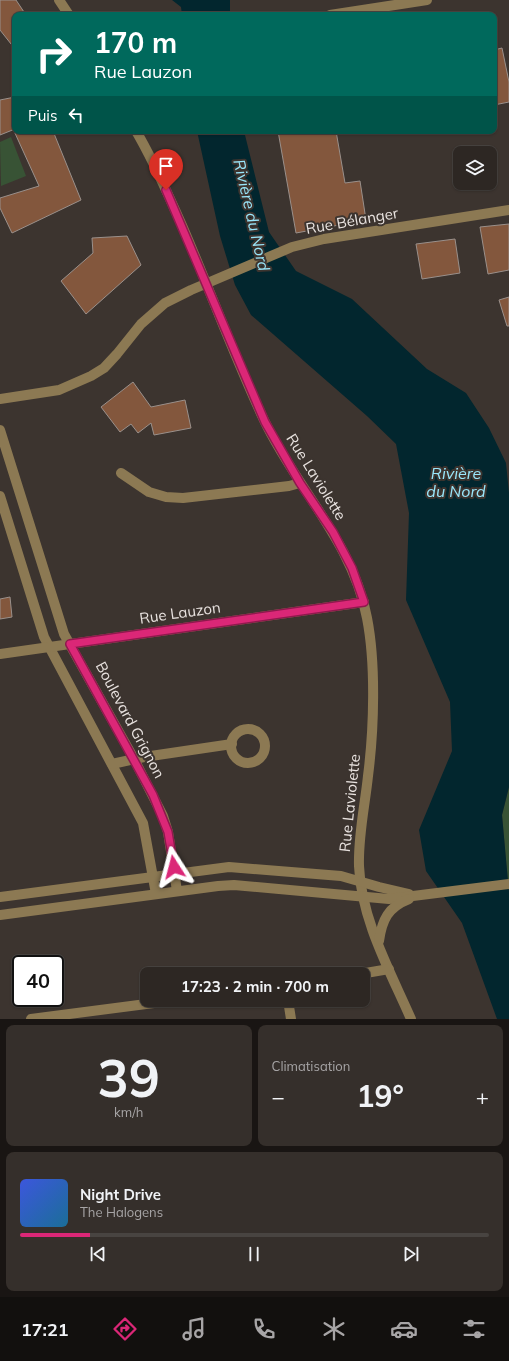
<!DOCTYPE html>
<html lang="fr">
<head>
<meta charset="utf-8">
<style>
  body { margin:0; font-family:Mulish,sans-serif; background:#352f2b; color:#f1f3f6; height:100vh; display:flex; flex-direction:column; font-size:15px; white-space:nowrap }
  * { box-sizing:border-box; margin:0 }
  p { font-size:13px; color:#a7a5a6 }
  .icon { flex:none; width:22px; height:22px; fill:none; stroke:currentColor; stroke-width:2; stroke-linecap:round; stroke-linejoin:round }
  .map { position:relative; height:1019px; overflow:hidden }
  .details { display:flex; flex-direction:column; gap:6px; padding:6px; background:#191513; flex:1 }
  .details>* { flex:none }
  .hud { position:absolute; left:12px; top:12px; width:485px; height:122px; border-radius:8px; box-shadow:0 1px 3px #0004,0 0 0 1px #484441; background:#00695c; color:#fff; overflow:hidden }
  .buttons { position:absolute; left:453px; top:146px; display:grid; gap:8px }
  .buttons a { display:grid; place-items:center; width:44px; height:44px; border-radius:8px; background:#2d2723; box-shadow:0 1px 3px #0004,0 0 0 1px #484441; font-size:20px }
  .speed { position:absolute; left:12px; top:955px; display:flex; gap:8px; font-size:20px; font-weight:700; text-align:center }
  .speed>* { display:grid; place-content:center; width:52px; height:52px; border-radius:50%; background:#2d2723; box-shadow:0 1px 3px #0004,0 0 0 1px #484441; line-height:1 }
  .speed .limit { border:2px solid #111; border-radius:6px; background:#fff; color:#111 }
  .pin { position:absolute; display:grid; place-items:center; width:34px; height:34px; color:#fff; margin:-41px -17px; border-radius:50% 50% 50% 0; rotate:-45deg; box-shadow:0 0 4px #0007 }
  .pin .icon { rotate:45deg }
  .me { position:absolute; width:44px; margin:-22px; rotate:351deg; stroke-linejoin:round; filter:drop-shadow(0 0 3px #0008) }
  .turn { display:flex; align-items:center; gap:14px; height:84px; padding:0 16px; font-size:18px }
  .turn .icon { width:52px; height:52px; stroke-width:2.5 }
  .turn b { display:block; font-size:28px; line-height:34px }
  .then { display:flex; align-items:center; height:38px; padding:0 16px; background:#0003; gap:8px; font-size:15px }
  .big { font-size:30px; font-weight:700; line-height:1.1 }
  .details .widget { flex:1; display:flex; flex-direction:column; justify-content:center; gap:6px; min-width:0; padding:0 14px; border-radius:8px; background:#352f2b }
  .details .dial { align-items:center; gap:0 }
  .dial b { font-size:52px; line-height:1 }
  .song { display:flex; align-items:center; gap:12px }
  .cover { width:48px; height:48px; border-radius:6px; background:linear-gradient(135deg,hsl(230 70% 55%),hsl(200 70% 35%)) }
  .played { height:4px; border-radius:2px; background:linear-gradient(90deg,#db2777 15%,#484441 15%) }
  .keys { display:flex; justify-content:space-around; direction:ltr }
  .heat { display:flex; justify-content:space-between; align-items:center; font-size:22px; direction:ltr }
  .details .tiles { flex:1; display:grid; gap:6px; grid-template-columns:1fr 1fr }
  .widget:last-child { grid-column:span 2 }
  .trip { position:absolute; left:140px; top:967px; width:230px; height:40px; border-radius:8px; background:#2d2723; box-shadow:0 1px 3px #0004,0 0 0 1px #484441; font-weight:700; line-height:40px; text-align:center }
  .tabs { display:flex; height:64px; justify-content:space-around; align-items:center; background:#12100e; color:#a7a5a6 }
  .tabs .icon { width:28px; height:28px }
  .tabs .current { color:#db2777 }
  .tabs b { font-size:18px; color:#f1f3f6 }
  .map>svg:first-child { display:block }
  .green { fill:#385335 }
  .water { fill:#02262e }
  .building { fill:#83573d; stroke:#9a908b }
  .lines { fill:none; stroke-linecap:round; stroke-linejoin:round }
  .minor { stroke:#8c7953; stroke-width:10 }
  .route-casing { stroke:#8e194d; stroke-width:10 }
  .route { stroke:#db2777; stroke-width:7 }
  .labels { text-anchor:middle; stroke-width:4; stroke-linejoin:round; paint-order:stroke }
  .street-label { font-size:15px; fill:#e9e3e0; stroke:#3c342f }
  .water-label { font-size:16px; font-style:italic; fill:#99e6fa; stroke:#3c342f }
</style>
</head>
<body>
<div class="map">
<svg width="509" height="1019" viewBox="0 0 509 1019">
  <rect width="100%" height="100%" fill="#3c342f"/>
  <g class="green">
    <path d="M11 137 26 176 1 186 0 142Z"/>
    <path d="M509 787V884H508L502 815Z"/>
  </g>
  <g class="water">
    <path d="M172 0H230V15H182L181 7Z"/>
    <path d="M197 131H244L269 232 296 271 352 299 427 369 466 393 489 428 506 463 509 493V787L502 815 509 892V1019H497L462 923 426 871 419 830 452 751 450 702 406 600 409 513 396 444 367 416 251 315 235 285 220 236Z"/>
  </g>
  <g class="building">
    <path d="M0 0H16L26 15H15V49L0 30Z"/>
    <path d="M502 48 509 82V102L494 105V50Z"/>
    <path d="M15 97V129L0 135V100Z"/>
    <path d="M14 131H53L81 200 12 233 0 208V198L39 186Z"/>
    <path d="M278 131H336L345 183 360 181 366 220 296 233Z"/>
    <path d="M509 224V270L488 274 480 227Z"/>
    <path d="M127 236 141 265 86 314 61 281 93 253 92 238Z"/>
    <path d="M455 239 460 273 422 279 416 244Z"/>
    <path d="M509 297V326H507L499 300Z"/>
    <path d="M133 382 151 407 185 400 191 428 154 435 151 423 138 433 131 424 120 432 101 407Z"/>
    <path d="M10 597 12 617 0 619V599Z"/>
  </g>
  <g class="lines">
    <g class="minor">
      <path d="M59 0 69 15"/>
      <path d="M330 15 427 0"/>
      <path d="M136 131C155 163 169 197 184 230 211 293 235 358 264 420 296 488 353 542 367 618 376 664 374 729 368 776 365 805 358 836 359 866 361 919 390 971 411 1019"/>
      <path d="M0 399 59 390 91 376 104 368 117 354 141 324 165 303 191 290 292 247 324 239 509 210"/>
      <path d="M0 430 64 634 134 759 163 816 168 832 177 891"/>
      <path d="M121 473 149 492 166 497 183 498 289 486 300 483"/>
      <path d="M0 496 44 637 143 823 156 894"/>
      <path d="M0 654 364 602"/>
      <circle cx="248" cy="746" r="17"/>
      <path d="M112 764 144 757 232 744"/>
      <path d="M0 897 229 867 341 876 379 887 409 894"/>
      <path d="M0 915 218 886 234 885 389 899 509 884"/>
      <path d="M379 941C382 920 388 907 409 899"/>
      <path d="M360 974 389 969"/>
      <path d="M288 1000 291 1019"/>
      <path d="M31 1019 177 1000"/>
    </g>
  </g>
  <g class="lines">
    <defs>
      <path id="route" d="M166 190 265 422 300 483 333 532 352 568 364 602 70 644 153 795 168 832 174 867"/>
    </defs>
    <use href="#route" class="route-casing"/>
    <use href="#route" class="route"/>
  </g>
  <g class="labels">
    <g class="street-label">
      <text transform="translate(352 221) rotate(-10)" y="5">Rue Bélanger</text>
      <text transform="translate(316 477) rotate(58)" y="5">Rue Laviolette</text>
      <text transform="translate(180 613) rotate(-8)" y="5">Rue Lauzon</text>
      <text transform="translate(130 720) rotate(62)" y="5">Boulevard Grignon</text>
      <text transform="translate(350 803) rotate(-84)" y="5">Rue Laviolette</text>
    </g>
    <g class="water-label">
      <text transform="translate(252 215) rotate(77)" y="6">Rivière du Nord</text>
      <text x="456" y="479">Rivière<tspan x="456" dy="18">du Nord</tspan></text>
    </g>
  </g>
</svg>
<div class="buttons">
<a><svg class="icon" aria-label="layers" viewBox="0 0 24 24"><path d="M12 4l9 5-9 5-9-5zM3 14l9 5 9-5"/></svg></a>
</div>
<div class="speed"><div class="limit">40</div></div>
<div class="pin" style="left:166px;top:190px;background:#d93025"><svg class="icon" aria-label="arrive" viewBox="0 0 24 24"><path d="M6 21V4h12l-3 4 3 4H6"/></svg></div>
<svg class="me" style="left:174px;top:867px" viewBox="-20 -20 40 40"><path d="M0-17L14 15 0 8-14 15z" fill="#db2777" stroke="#fff" stroke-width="4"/></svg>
<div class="trip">17:23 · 2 min · 700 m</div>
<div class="hud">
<div class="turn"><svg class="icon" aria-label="right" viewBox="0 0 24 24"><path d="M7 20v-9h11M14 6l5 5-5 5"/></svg><div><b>170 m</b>Rue Lauzon</div></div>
<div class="then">Puis<svg class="icon" aria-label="left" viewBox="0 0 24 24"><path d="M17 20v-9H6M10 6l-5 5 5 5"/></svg></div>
</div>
</div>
<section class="details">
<div class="tiles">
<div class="widget dial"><b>39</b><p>km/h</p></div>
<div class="widget"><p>Climatisation</p>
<div class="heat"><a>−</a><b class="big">19°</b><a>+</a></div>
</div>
<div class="widget">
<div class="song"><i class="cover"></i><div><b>Night Drive</b><p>The Halogens</p></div></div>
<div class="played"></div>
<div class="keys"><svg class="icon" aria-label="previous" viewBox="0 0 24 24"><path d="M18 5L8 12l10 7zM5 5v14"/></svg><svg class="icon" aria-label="pause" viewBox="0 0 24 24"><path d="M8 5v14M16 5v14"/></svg><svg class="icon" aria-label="next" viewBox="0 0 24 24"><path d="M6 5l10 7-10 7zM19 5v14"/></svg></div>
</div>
</div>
</section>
<nav class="tabs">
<b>17:21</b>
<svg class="icon current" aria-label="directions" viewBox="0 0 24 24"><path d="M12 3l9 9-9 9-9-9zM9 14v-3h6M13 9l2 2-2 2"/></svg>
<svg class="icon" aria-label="music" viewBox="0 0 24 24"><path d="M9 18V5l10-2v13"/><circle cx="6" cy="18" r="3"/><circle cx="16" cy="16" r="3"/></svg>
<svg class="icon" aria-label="phone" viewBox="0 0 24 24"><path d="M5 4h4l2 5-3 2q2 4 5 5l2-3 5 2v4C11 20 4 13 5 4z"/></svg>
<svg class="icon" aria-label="climate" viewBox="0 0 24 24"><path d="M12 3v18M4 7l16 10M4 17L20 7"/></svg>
<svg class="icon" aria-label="car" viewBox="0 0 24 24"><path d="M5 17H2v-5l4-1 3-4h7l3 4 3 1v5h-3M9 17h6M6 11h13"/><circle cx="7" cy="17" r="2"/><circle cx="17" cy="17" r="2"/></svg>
<svg class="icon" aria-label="filters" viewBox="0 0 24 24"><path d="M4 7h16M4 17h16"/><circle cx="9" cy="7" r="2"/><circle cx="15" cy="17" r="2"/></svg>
</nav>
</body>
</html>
